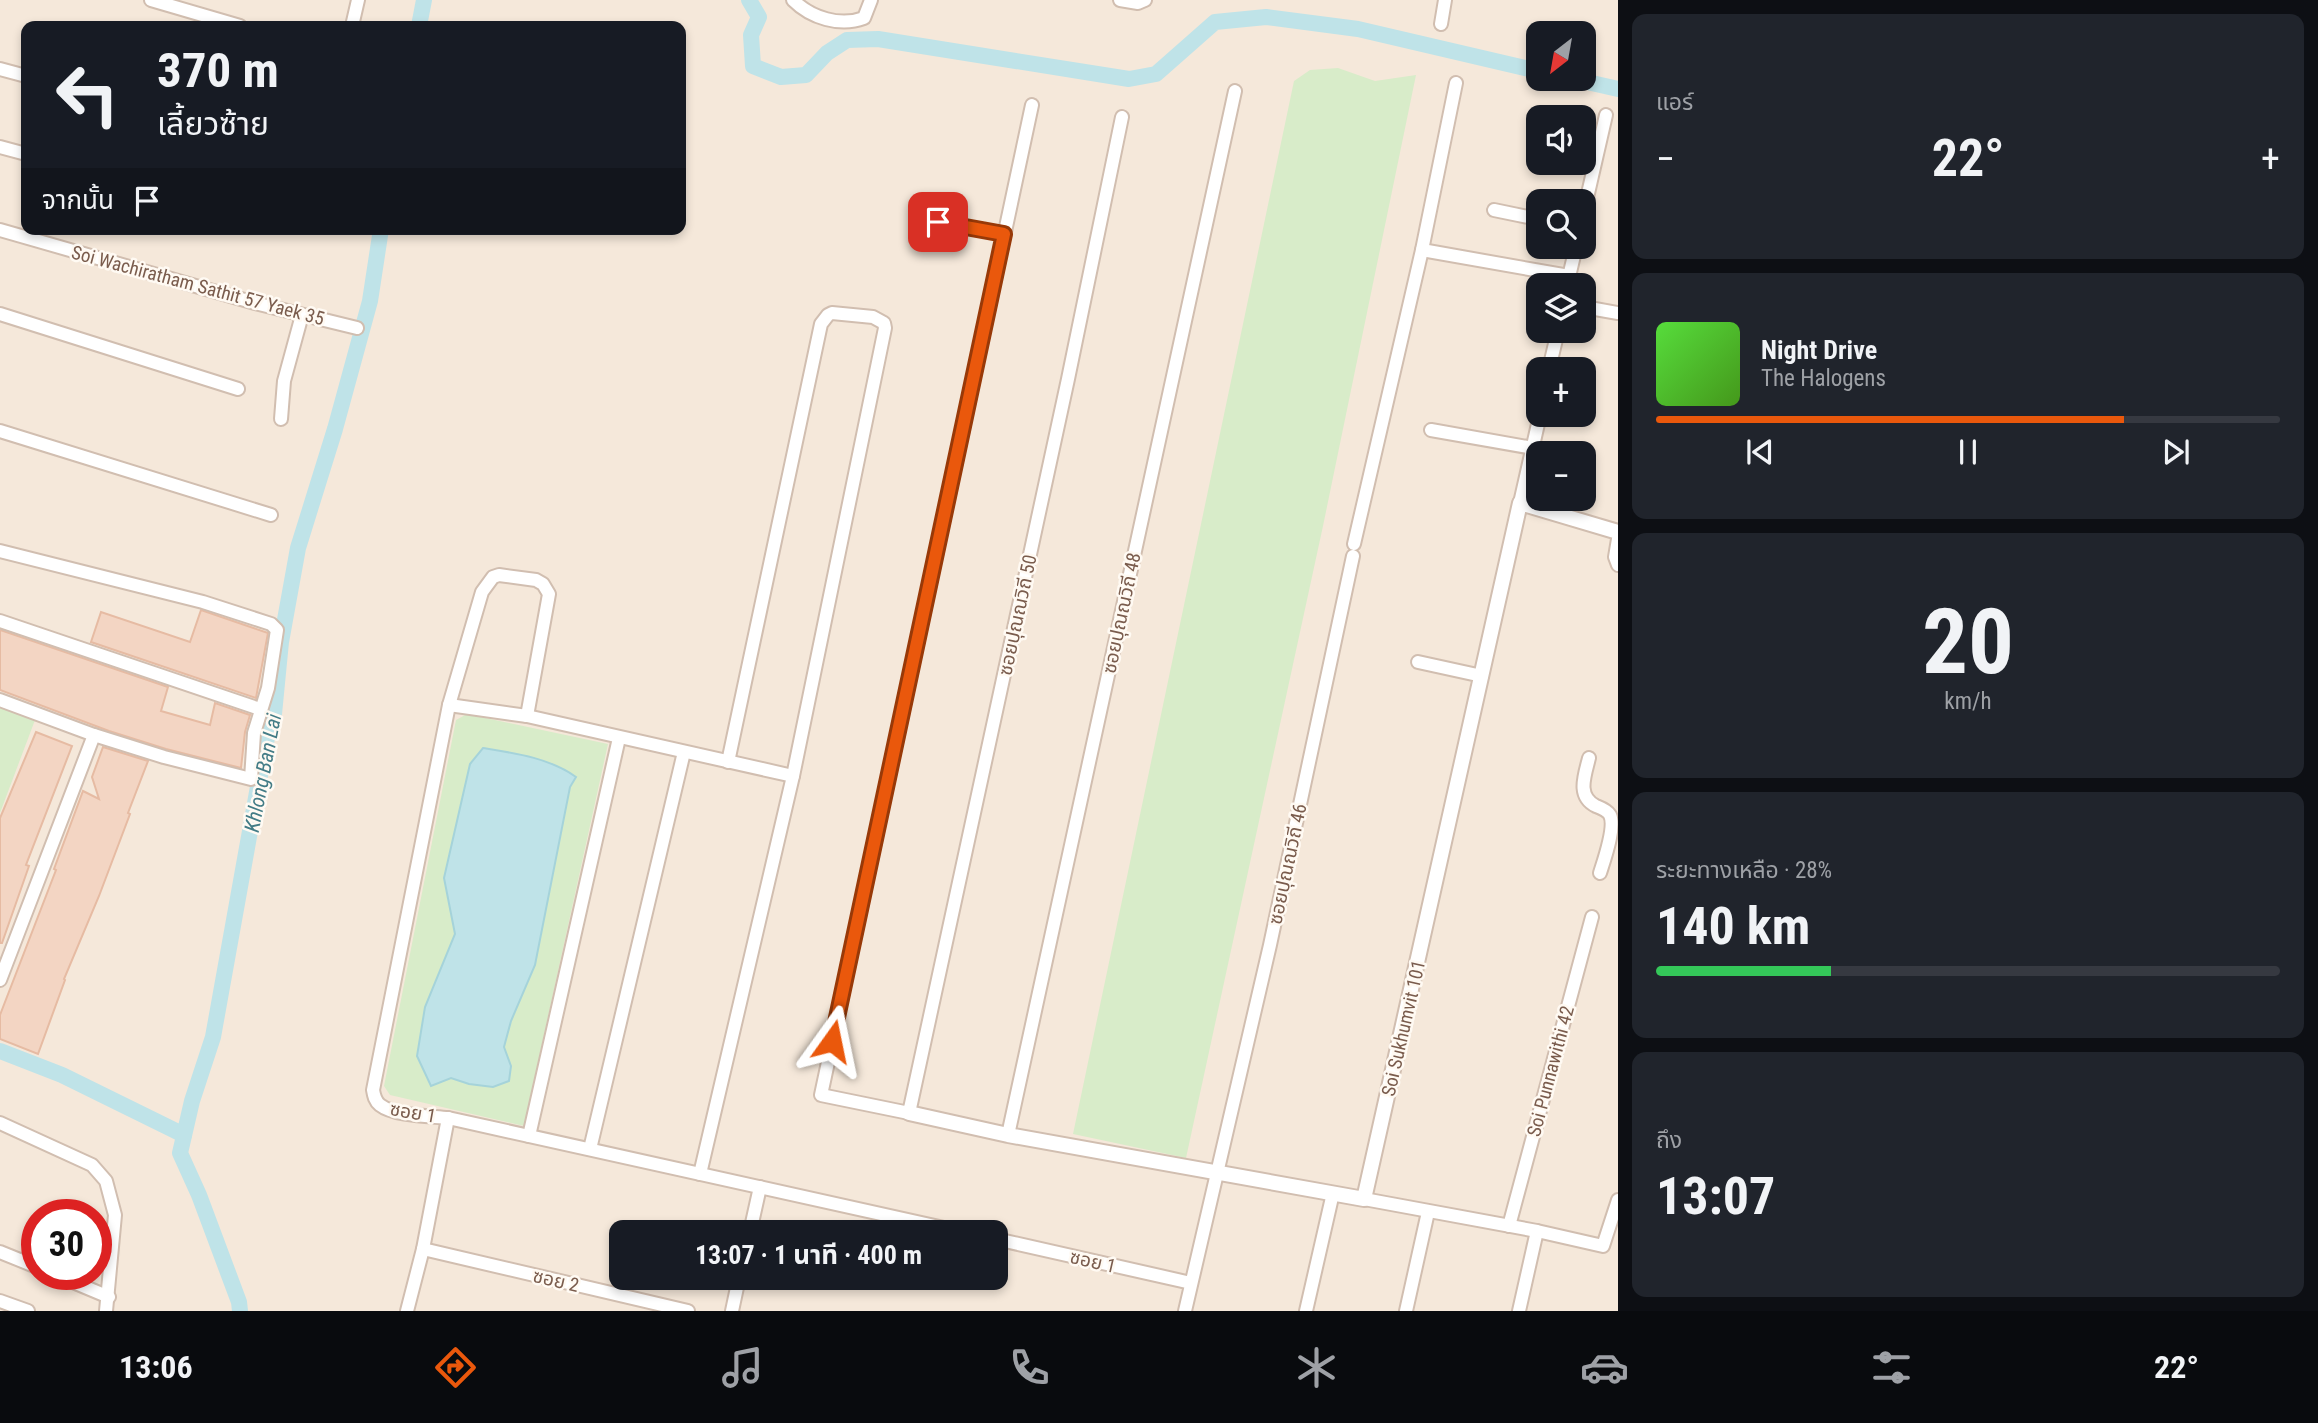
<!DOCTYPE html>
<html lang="th">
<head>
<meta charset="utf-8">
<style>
  body { margin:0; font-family:"Roboto Condensed","Noto Sans Thai",sans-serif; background:#20242c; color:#f1f3f6; height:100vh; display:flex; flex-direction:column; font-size:26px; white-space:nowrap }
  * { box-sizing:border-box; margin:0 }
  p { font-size:23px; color:#9ea1a6 }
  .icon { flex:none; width:38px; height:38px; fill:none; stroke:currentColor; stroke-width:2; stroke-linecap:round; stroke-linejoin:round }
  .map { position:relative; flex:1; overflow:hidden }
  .sheet { display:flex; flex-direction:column; gap:14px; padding:14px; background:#0d0f14; width:700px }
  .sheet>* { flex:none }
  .top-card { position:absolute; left:21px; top:21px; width:665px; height:214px; border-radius:14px; box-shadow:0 4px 10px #0003; background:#171b24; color:#f1f3f6; overflow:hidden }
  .needle { width:46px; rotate:211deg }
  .fabs { position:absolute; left:1526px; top:21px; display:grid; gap:14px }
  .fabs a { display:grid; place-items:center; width:70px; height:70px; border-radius:14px; background:#171b24; box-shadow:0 4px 10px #0003; font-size:35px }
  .speed { position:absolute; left:21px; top:1199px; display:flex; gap:14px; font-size:35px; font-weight:700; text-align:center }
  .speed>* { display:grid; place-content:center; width:91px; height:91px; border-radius:50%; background:#171b24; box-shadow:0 4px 10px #0003; line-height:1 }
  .speed .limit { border:10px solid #d22; background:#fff; color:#111 }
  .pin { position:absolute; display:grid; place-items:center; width:60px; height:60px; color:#fff; margin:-30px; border-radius:14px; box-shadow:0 4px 10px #0006 }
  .me { position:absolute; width:77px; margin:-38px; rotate:12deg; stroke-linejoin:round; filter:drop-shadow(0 0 5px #0008) }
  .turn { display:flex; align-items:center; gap:24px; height:147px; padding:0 21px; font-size:32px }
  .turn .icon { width:91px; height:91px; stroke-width:2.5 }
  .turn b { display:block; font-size:49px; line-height:60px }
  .then { display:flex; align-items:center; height:66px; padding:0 21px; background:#0003; gap:14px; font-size:26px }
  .big { font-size:52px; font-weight:700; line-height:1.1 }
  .sheet .card { flex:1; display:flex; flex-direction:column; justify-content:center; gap:10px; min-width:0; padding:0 24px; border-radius:14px; background:#20242c }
  .sheet .dial { align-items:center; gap:0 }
  .dial b { font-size:91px; line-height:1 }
  .song { display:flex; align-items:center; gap:21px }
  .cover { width:84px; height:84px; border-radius:10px; background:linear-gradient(135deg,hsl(110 70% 55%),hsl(100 70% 35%)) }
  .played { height:7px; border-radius:4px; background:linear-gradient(90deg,#ea580c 75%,#363941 75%) }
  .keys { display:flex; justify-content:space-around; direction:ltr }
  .heat { display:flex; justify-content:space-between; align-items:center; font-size:38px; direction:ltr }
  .charge { height:10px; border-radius:5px; background:linear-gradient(90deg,#34c759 28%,#363941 0) }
  .trip { position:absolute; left:609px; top:1220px; width:399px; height:70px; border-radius:14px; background:#171b24; box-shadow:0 4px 10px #0003; font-weight:700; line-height:70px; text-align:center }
  .dock { display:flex; height:112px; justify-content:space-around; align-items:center; background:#090b0e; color:#9ea1a6 }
  .dock .icon { width:49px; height:49px }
  .dock .on { color:#ea580c }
  .dock b { font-size:32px; color:#f1f3f6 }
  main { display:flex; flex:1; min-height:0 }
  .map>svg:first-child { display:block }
  .residential { fill:#f5e8da; fill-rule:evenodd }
  .green { fill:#d8ecc9 }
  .water { fill:#bfe3e8; stroke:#a5d3da; stroke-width:2 }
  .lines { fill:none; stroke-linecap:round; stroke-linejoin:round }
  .canal { stroke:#bfe3e8; stroke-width:16 }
  .building { fill:#f3d5c3; stroke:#e6bba3; stroke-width:2 }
  .minor-casing { stroke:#d1beb0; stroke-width:16 }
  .tertiary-casing { stroke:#d1beb0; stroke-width:18 }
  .minor { stroke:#fff; stroke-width:12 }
  .tertiary { stroke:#fff; stroke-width:14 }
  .route-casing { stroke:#983908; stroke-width:18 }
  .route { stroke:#ea580c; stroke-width:12 }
  .labels { text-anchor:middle; stroke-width:5; stroke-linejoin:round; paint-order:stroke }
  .street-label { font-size:19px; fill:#7a5c4d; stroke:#fffaf3 }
  .water-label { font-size:21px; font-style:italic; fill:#437c86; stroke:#fffaf3 }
</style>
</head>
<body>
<main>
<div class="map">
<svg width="1618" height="1311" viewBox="0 0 1618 1311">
  <rect width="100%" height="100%" fill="#fdf6ec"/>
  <path class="residential" d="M0 0H1618V1311H0ZM26 26H681V229H26ZM1538 33H1584V79H1538ZM1538 117H1584V163H1538ZM1538 201H1584V247H1538ZM1538 285H1584V331H1538ZM1538 369H1584V415H1538ZM1538 453H1584V499H1538ZM37 1214H96V1274H37ZM621 1232H996V1278H621Z"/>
  <g class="green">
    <path d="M1338 68 1375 81 1416 75 1323 526 1186 1158 1073 1134 1294 81 1310 70Z"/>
    <path d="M0 708 35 720 0 813Z"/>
    <path d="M467 714 608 744 524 1126 390 1095 384 1086 456 720Z"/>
  </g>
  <path class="water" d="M483 748C514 753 550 758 576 777L570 787 535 965 511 1021 504 1047 511 1066 509 1081 493 1087 469 1084 451 1078 431 1086 417 1056 425 1007 455 934 444 878 470 764Z"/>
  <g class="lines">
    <g class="canal">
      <path d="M749 0 759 17 751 35 753 66 781 77 806 75 827 53 847 40 878 39 1129 79 1156 74 1215 22 1266 17 1358 29 1538 71"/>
      <path d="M419 26 424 0"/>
      <path d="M1574 79 1618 89"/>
      <path d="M0 1051 62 1075 184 1135"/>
      <path d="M240 1311 239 1302 199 1195 180 1153 192 1101 213 1037 266 742 274 714 281 642 298 548 335 429 370 301 381 229"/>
    </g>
  </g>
  <g class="building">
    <path d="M201 610 268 633 256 698 91 642 101 612 190 642Z"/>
    <path d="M0 630 168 687 161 711 210 725 215 703 250 715 245 732 241 768 166 749 109 731 0 690Z"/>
    <path d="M36 732 72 746 26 865 29 866 2 943H0V818Z"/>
    <path d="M103 747 148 761 128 813 130 814 99 896 64 979 65 980 38 1054 0 1039V1015L56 870 54 869 83 791 99 799 92 777Z"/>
  </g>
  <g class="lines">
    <defs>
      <g id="minor">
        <path d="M151 0 240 26"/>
        <path d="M793 0C811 18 840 27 864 18L871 0"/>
        <path d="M1120 0 1138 3 1145 0"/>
        <path d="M1441 24 1445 0"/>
        <path d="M352 26 358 0"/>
        <path d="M0 69 26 76"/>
        <path d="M1032 105 821 1095 909 1113 1068 379 1122 117"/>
        <path d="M0 147 26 154"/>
        <path d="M1494 210 1538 219"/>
        <path d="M1584 211 1606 115"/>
        <path d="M916 218 1004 234"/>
        <path d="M0 230 255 303 357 328"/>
        <path d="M1422 250 1569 276"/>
        <path d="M1567 285 1576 247"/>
        <path d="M1584 307 1618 313"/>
        <path d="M0 314 238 389"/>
        <path d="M1549 369 1558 331"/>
        <path d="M281 419 284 381 302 315"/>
        <path d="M1431 430 1533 448"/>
        <path d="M0 431 271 515"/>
        <path d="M1520 503 1540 415"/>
        <path d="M1618 539 1615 557 1618 565"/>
        <path d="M1354 544 1422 250 1456 83"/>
        <path d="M0 551 203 602 271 624 277 630 268 688 254 733 251 779 164 757 94 735 0 700"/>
        <path d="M0 621 260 709"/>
        <path d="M1418 662 1482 676"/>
        <path d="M449 705 527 716 793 776"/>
        <path d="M527 716 549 594 543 584 536 580 499 575 493 577 482 592 449 705 373 1090C374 1096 375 1101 380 1105 394 1116 430 1116 448 1118L962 1232"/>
        <path d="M1589 758C1585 775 1576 796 1596 806 1601 808 1607 810 1610 815 1616 827 1604 860 1600 873"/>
        <path d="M0 980 94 735"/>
        <path d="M0 1123 92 1165 106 1181 115 1215 106 1311"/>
        <path d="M1008 1135 1235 91"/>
        <path d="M529 1136 619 738"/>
        <path d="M590 1149 684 752"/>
        <path d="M700 1174 793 776 885 328 884 323 873 317 832 313 828 315 821 324 728 762"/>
        <path d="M1364 1199 1537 1231 1603 1246 1618 1200"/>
        <path d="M1509 1226 1592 917"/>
        <path d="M750 1232 760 1187"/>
        <path d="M996 1239 1191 1283"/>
        <path d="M423 1249 688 1311"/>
        <path d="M0 1252 37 1267"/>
        <path d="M54 1274 109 1297"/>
        <path d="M0 1301 28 1311"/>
        <path d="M407 1311 423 1249 448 1118"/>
        <path d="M732 1311 739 1278"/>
        <path d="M1185 1311 1270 945 1353 556"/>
        <path d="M1306 1311 1333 1193"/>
        <path d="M1406 1311 1428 1212"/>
        <path d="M1519 1311 1537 1231"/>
      </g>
      <path id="tertiary" d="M909 1113 1008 1135 1364 1199 1520 503 1618 532"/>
    </defs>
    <use href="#minor" class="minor-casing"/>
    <use href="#tertiary" class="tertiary-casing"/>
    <use href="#minor" class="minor"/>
    <use href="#tertiary" class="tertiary"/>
  </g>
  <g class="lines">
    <defs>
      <path id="route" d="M832 1041 1004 234 938 222"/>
    </defs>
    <use href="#route" class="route-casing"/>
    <use href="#route" class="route"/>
  </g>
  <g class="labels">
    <g class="street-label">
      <text transform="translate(198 285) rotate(15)" y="7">Soi Wachiratham Sathit 57 Yaek 35</text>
      <text transform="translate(1121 613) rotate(-78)" y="7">ซอยปุณณวิถี 48</text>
      <text transform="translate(1017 615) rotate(-78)" y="7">ซอยปุณณวิถี 50</text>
      <text transform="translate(1287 864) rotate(-78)" y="7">ซอยปุณณวิถี 46</text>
      <text transform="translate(1403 1028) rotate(-77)" y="7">Soi Sukhumvit 101</text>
      <text transform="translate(1550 1071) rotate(-75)" y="7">Soi Punnawithi 42</text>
      <text transform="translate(413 1112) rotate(10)" y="7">ซอย 1</text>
      <text transform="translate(1093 1261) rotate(13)" y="7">ซอย 1</text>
      <text transform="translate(556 1280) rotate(13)" y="7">ซอย 2</text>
    </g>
    <g class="water-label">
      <text transform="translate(263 773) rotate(-79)" y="7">Khlong Ban Lai</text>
    </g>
  </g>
</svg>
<div class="fabs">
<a><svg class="needle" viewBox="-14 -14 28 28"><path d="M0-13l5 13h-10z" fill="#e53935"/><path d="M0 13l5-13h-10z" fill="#9ea1a6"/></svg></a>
<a><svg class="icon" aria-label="sound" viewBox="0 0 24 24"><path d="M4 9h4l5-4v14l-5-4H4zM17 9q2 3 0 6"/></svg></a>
<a><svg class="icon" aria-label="search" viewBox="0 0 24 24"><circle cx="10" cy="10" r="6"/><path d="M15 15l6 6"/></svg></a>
<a><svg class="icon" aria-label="layers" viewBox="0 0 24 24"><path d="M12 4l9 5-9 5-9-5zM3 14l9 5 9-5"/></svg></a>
<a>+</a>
<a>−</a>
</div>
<div class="speed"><div class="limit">30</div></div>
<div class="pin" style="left:938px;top:222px;background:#d93025"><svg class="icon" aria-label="arrive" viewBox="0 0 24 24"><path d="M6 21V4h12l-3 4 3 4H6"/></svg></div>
<svg class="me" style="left:832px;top:1041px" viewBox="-20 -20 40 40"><path d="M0-17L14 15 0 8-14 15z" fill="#ea580c" stroke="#fff" stroke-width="4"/></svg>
<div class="trip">13:07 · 1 นาที · 400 m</div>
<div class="top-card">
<div class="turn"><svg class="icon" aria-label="left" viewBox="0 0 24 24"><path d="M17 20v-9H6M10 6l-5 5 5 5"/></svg><div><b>370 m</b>เลี้ยวซ้าย</div></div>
<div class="then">จากนั้น<svg class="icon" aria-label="arrive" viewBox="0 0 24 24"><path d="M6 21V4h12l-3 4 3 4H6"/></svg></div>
</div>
</div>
<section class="sheet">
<div class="card"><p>แอร์</p>
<div class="heat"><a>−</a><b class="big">22°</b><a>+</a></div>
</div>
<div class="card">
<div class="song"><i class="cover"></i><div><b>Night Drive</b><p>The Halogens</p></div></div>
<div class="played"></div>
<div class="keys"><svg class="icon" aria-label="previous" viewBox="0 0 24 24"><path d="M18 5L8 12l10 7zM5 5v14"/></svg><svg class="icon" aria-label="pause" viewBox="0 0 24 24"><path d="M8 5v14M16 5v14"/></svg><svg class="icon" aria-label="next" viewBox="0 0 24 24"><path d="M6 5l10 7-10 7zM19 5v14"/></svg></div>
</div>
<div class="card dial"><b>20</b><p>km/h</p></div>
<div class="card"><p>ระยะทางเหลือ · 28%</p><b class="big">140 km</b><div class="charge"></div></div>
<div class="card"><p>ถึง</p><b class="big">13:07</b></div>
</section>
</main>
<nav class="dock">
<b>13:06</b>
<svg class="icon on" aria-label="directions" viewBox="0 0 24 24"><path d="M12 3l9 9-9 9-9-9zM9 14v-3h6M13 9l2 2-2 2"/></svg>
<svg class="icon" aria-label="music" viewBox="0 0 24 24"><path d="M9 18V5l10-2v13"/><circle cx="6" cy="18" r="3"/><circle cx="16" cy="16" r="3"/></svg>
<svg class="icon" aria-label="phone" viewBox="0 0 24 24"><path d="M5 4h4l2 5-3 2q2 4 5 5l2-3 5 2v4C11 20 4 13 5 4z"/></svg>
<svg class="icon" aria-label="climate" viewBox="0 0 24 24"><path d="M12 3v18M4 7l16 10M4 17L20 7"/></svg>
<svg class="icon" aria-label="car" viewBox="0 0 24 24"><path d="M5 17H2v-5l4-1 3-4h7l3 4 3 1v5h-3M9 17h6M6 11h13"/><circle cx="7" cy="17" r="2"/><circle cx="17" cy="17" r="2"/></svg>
<svg class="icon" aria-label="filters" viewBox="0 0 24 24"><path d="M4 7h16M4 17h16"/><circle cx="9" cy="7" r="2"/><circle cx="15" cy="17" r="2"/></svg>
<b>22°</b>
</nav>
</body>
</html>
